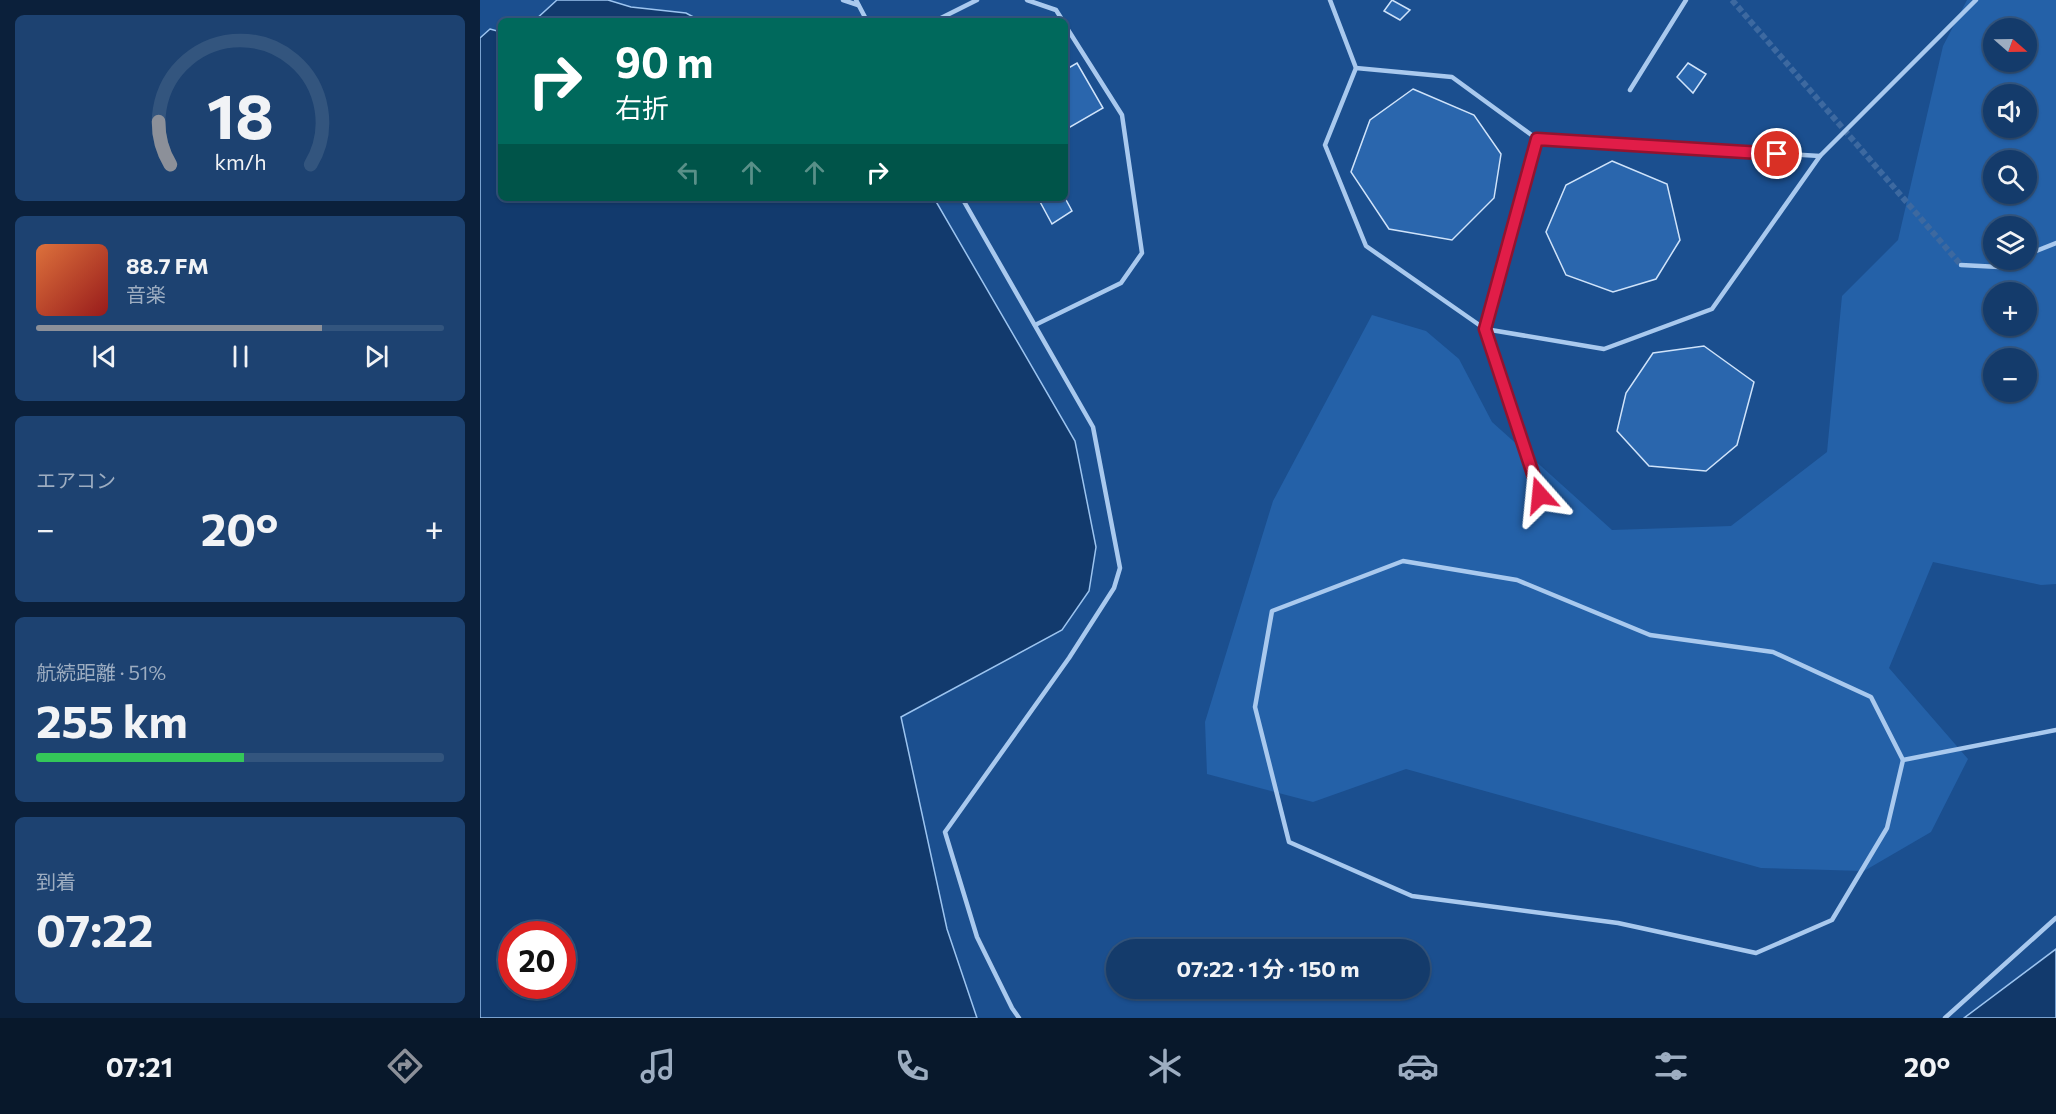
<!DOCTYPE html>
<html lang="ja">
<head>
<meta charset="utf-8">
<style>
  body { margin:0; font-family:Commissioner,"Noto Sans JP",sans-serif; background:#1d4271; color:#f1f3f6; height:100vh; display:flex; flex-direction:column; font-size:22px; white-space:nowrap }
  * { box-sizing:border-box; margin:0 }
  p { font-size:20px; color:#9dadc1 }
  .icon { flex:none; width:33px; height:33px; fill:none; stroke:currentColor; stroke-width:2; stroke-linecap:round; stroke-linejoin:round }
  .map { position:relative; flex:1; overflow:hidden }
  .details { display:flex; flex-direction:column; gap:15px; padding:15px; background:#0b203b; width:480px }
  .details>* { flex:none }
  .guide { position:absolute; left:18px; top:18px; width:570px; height:183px; border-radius:9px; box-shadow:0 2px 4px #0004,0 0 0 2px #33557e; background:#00695c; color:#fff; overflow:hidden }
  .needle { width:39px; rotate:110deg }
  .tools { position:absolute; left:1503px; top:18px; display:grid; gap:12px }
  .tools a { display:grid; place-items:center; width:54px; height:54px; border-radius:50%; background:#143b6b; box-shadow:0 2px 4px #0004,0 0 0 2px #33557e; font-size:30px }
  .speed { position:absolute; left:18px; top:921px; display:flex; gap:12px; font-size:30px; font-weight:700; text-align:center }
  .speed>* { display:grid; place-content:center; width:78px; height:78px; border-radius:50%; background:#143b6b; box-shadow:0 2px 4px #0004,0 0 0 2px #33557e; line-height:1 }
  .speed .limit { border:9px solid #d22; background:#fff; color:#111 }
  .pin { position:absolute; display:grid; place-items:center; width:51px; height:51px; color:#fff; margin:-26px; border:3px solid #fff; border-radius:50%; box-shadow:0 2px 6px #0007 }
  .me { position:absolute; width:66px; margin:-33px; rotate:342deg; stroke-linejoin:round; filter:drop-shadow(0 0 4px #0008) }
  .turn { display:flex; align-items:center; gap:21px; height:126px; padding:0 18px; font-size:27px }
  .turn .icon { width:78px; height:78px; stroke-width:2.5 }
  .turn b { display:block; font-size:42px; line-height:51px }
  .lanes { display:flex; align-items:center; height:57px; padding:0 18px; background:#0003; justify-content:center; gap:30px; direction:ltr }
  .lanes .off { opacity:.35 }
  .big { font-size:45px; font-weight:700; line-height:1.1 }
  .details .widget { flex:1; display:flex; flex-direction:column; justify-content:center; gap:9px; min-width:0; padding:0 21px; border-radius:9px; background:#1d4271 }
  .details .dial { align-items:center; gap:0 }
  .dial svg { height:156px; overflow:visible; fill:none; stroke:#33557e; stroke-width:7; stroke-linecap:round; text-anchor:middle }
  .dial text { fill:#f1f3f6; stroke:none }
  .song { display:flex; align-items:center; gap:18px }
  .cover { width:72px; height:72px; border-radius:9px; background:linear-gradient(135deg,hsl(20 70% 55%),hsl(0 70% 35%)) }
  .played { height:6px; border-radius:3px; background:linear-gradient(90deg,#8c9099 70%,#33557e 70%) }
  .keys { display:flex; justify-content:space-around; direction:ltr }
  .heat { display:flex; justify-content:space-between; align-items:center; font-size:33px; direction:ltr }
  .charge { height:9px; border-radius:4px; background:linear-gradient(90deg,#34c759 51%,#33557e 0) }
  .trip { position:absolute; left:626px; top:939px; width:324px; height:60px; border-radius:30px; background:#143b6b; box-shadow:0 2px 4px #0004,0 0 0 2px #33557e; font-weight:700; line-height:60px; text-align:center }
  .tab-bar { display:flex; height:96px; justify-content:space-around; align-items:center; background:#08182b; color:#9dadc1 }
  .tab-bar .icon { width:42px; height:42px }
  .tab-bar .selected { color:#8c9099 }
  .tab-bar b { font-size:27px; color:#f1f3f6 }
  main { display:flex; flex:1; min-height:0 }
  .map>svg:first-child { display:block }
  .green { fill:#2461a8; fill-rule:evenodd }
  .water { fill:#123a6d; stroke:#9cc4f0; stroke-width:1.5; fill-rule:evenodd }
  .building { fill:#2a66ad; stroke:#cfe3fa; stroke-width:1.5 }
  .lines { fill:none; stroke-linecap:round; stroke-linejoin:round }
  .street-tunnel { stroke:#3d69a0; stroke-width:6; stroke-dasharray:6 3; stroke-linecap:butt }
  .lane { stroke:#a9c9ee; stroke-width:4.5 }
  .route-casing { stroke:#92132f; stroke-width:15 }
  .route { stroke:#e11d48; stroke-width:10 }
</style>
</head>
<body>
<main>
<section class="details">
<div class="widget dial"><svg viewBox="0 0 100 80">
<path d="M14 69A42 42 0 1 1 86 69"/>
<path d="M14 69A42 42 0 0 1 8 47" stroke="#8c9099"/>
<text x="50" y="56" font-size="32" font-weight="700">18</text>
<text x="50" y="72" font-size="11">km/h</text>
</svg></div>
<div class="widget">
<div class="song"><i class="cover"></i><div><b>88.7 FM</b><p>音楽</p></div></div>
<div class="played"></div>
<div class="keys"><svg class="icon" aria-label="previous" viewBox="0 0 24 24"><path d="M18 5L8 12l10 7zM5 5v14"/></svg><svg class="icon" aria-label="pause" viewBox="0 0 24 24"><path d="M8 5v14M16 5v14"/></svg><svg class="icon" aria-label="next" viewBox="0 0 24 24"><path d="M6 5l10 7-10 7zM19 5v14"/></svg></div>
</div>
<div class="widget"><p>エアコン</p>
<div class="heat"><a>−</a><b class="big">20°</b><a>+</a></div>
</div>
<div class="widget"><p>航続距離 · 51%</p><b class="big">255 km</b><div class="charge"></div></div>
<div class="widget"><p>到着</p><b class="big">07:22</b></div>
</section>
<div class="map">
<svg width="1576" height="1018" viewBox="0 0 1576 1018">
  <rect width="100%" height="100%" fill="#1b4f8f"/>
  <path class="green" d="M1487 0H1576V584L1561 585 1453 562 1409 668 1488 759 1451 832 1384 871 1281 868 926 769 833 802 727 774 725 722 793 501 892 315 946 331 979 359 1012 422 1132 530 1251 526 1347 452 1362 296 1418 240 1463 46ZM1514 28H1546V62H1514ZM1514 94H1546V128H1514ZM1514 160H1546V194H1514ZM1514 226H1546V260H1514ZM1514 292H1546V326H1514ZM1514 358H1546V392H1514Z"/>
  <g class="water">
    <path d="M77 0H128L151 7 206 13 221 21H54Z"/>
    <path d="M10 29 21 32V198H454L595 441 616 547 609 591 582 630 421 717 467 929 497 1018H0V38ZM32 934H82V986H32Z"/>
    <path d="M1576 949V1018H1484Z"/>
  </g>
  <g class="building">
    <path d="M912 0 930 10 920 20 904 11Z"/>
    <path d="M597 63 623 108 585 130V70Z"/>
    <path d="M1208 63 1226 74 1213 93 1197 77Z"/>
    <path d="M933 89 994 115 1021 154 1014 198 972 240 909 229 871 172 890 120Z"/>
    <path d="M1132 161 1187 184 1200 240 1176 279 1133 292 1086 275 1066 232 1086 185Z"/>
    <path d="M558 198H585L592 211 572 224Z"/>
    <path d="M1224 346 1274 382 1257 445 1226 471 1169 466 1137 431 1146 393 1173 353Z"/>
  </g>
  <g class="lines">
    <path class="street-tunnel" d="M1252 0 1481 265"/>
    <g class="lane">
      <path d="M363 0 378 5"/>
      <path d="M376 0 387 21"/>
      <path d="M547 0 576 10 583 21"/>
      <path d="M850 0 876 68 972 77 1057 139 1340 156 1496 0"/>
      <path d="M455 21 497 0"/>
      <path d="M876 68 845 145 886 246 1005 329 1124 349 1232 309 1340 156"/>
      <path d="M1150 90 1206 0"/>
      <path d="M1057 139 1005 329 1060 495"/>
      <path d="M482 198 613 427 640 568 634 588 589 658 465 832 497 937 532 1008 539 1018"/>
      <path d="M1546 255 1576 243"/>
      <path d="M1481 265 1519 267 1536 260"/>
      <path d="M555 325 641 283 662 253 642 115 585 25"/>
      <path d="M923 561 1037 580 1170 635 1293 652 1391 697 1423 760 1407 828 1352 920 1276 953 1138 923 932 896 809 842 775 707 792 611Z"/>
      <path d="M1423 760 1576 730"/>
      <path d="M1465 1018 1576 918"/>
    </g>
  </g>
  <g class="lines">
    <defs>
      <path id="route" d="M1060 495 1005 329 1057 139 1297 154"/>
    </defs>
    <use href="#route" class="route-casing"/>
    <use href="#route" class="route"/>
  </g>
</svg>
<div class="tools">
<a><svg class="needle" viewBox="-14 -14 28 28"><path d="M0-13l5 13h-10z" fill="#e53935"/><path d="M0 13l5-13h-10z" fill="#9dadc1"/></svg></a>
<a><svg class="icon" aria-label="sound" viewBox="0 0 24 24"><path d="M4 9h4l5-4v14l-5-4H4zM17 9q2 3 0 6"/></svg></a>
<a><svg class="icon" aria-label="search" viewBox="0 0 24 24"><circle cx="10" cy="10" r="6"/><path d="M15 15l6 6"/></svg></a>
<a><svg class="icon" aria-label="layers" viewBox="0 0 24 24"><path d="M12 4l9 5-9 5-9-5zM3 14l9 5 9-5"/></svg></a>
<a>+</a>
<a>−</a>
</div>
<div class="speed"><div class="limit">20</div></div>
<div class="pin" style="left:1297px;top:154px;background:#d93025"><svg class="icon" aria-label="arrive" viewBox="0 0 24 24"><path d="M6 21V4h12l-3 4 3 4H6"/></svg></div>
<svg class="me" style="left:1060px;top:495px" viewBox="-20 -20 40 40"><path d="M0-17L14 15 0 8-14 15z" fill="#e11d48" stroke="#fff" stroke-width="4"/></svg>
<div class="trip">07:22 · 1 分 · 150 m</div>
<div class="guide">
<div class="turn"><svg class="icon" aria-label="right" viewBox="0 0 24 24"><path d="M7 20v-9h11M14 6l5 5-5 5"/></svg><div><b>90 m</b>右折</div></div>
<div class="lanes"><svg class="icon off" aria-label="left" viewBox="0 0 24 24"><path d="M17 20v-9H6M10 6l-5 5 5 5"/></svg><svg class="icon off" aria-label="ahead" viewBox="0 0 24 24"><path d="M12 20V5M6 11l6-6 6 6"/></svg><svg class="icon off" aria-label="ahead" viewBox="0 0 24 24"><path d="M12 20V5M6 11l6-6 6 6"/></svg><svg class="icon" aria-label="right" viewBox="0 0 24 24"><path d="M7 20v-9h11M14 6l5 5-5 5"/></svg></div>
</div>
</div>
</main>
<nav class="tab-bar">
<b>07:21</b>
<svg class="icon selected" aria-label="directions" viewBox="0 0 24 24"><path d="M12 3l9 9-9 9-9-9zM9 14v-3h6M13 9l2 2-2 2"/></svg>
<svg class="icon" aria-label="music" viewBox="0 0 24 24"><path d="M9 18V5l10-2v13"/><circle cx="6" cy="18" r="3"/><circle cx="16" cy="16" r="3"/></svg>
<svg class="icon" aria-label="phone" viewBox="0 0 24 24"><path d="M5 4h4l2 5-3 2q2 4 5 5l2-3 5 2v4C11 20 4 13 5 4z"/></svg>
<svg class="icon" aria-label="climate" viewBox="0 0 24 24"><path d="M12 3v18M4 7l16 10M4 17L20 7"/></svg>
<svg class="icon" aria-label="car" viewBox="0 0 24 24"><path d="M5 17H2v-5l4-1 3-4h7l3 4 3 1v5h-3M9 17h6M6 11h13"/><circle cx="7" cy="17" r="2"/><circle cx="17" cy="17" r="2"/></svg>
<svg class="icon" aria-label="filters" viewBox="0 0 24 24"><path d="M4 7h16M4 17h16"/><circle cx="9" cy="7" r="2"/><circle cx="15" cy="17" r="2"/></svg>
<b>20°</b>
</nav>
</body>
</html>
